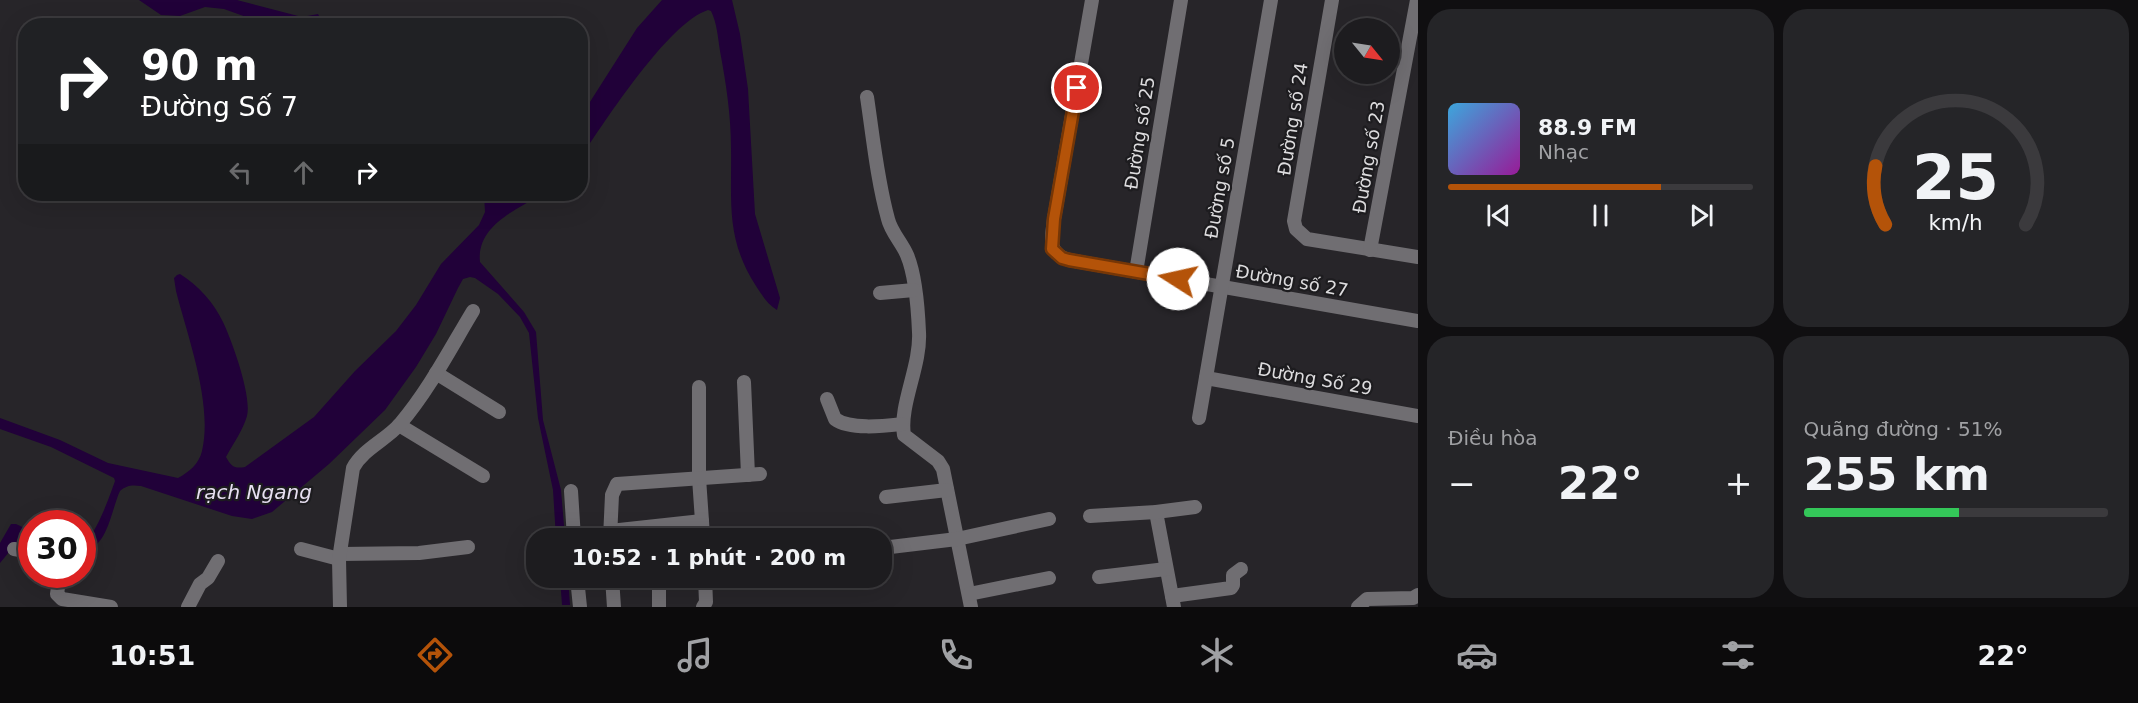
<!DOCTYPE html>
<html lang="vi">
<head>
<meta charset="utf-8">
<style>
  body { margin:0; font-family:"DejaVu Sans",sans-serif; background:#252528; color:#f1f3f6; height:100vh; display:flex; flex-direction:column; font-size:22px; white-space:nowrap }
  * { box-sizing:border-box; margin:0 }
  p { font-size:20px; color:#a0a1a4 }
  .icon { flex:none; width:33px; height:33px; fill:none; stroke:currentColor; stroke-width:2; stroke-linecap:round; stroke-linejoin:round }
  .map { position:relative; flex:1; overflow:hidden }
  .details { display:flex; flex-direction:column; gap:9px; padding:9px; background:#100f11; width:720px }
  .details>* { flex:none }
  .banner { position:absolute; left:18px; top:18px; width:570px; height:183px; border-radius:24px; box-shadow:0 6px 24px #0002,0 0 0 2px #3b3a3d; background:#202124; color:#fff; overflow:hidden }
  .needle { width:39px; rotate:120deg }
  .buttons { position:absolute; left:1334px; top:18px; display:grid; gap:12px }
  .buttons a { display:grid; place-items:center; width:66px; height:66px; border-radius:50%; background:#1d1c1f; box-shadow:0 6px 24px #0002,0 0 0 2px #3b3a3d; font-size:30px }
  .speed { position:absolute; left:18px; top:510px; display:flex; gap:12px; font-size:30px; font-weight:700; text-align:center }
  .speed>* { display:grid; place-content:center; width:78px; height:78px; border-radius:50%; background:#1d1c1f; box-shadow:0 6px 24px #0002,0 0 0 2px #3b3a3d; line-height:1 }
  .speed .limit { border:9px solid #d22; background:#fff; color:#111 }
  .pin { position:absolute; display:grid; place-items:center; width:51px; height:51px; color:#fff; margin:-26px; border:3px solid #fff; border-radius:50%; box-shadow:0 2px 6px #0007 }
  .me { position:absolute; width:66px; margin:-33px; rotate:280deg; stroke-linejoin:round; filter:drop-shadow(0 0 4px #0008) }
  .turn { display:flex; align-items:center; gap:21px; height:126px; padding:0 24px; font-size:27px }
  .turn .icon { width:78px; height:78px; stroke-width:2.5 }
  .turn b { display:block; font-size:42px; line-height:51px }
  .lanes { display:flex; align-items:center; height:57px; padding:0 24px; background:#0003; justify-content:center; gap:30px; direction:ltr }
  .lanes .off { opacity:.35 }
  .big { font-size:45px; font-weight:700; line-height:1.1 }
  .details .widget { flex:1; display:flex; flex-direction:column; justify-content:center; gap:9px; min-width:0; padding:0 21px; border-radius:24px; background:#252528 }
  .details .dial { align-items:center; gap:0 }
  .dial svg { height:156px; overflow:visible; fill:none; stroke:#3b3a3d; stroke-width:7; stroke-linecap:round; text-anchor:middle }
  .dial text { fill:#f1f3f6; stroke:none }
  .song { display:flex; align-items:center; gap:18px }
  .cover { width:72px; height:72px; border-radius:9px; background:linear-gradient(135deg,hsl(200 70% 55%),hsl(300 70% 35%)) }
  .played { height:6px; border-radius:3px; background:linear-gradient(90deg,#b45309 70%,#3b3a3d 70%) }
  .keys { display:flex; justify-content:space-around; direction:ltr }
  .heat { display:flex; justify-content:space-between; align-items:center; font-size:33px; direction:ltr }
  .charge { height:9px; border-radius:4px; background:linear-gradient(90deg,#34c759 51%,#3b3a3d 0) }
  .details .tiles { flex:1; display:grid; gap:9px; grid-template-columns:repeat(2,1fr) }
  .trip { position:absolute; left:526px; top:528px; width:366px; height:60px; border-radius:24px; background:#1d1c1f; box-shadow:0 6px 24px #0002,0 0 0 2px #3b3a3d; font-weight:700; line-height:60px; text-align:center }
  .dock { display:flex; height:96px; justify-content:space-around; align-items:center; background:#0c0b0c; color:#a0a1a4 }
  .dock .icon { width:42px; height:42px }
  .dock .current { color:#b45309 }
  .dock b { font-size:27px; color:#f1f3f6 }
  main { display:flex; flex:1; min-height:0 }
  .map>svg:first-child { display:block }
  .water { fill:#210139 }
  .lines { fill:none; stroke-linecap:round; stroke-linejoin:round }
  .minor { stroke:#706e72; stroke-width:14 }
  .route-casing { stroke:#753606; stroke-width:15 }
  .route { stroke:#b45309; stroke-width:10 }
  .labels { text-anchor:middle; stroke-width:4.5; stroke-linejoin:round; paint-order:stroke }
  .street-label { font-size:18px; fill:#dddcde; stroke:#1d1c1f }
  .water-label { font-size:20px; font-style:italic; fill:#e8e0f2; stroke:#1d1c1f }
</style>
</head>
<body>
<main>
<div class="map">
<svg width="1418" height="607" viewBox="0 0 1418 607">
  <rect width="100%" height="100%" fill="#272529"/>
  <g class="water">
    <path d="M139 0H237L302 17 318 14 324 25H269L224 9 205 7 180 16 161 15Z"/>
    <path d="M662 0H732L740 34 748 89 755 214 780 298 777 310C767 304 762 295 756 286 725 238 732 201 731 148 731 115 726 83 720 51 718 38 717 23 711 11L708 10C669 22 605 121 581 157V116L637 28Z"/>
    <path d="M484 194H543C517 209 476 226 480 262L524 312 536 332 543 420 561 490 565 538H556L553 490 538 418 529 333 520 317 498 294 475 278 470 277 463 279 458 288 436 334 416 367 385 410 329 464 272 512 252 519 232 516 141 486C132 485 127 485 120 491 113 505 108 541 92 547 89 548 86 547 83 547V538L87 539C98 530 110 495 115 481L114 478 51 447 0 429V418L60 440 108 463 178 478C189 472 199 464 202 451 213 404 188 338 176 291L174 278 177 275 180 274C198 285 214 303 223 322 232 341 252 396 247 416 243 430 233 444 226 457 231 466 234 469 245 467L314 417 355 371 396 331 416 305 441 264 479 225 485 212Z"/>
    <path d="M11 524H16L31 531V540L14 546 0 563V543Z"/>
    <path d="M560 578H568L570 605H562Z"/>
  </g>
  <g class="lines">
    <g class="minor">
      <path d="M1092 0 1054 219C1052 238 1046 253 1069 260L1418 321"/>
      <path d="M1332 0 1294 221 1296 229 1307 239 1418 257"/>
      <path d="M867 97C873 137 877 179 888 219 891 232 902 243 907 255 916 276 918 309 919 332 921 366 899 405 904 435L938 461 943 469 971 607"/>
      <path d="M1370 250 1417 0"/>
      <path d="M1136 272 1181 0"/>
      <path d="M880 293 914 290"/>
      <path d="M436 373 499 412"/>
      <path d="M1206 378 1418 416"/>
      <path d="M744 382 748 475"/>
      <path d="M827 399 835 419C850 430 884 426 902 424"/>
      <path d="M1199 418 1271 0"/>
      <path d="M399 425 483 476"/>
      <path d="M571 491 574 538"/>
      <path d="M886 497 947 490"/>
      <path d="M1156 512 1174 607"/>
      <path d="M1090 516 1156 512 1195 507"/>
      <path d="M702 521 703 538"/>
      <path d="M610 531 702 521 699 478V387"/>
      <path d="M777 536 850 534 854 538"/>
      <path d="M610 538 612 495 617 484 760 474"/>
      <path d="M882 548 957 539 1049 519"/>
      <path d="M14 549 32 552"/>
      <path d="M301 549 339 559"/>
      <path d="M341 554 419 553 468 547"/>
      <path d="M60 574 57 594 62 599 111 607"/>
      <path d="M1099 577 1166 569"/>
      <path d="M577 578 580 607"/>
      <path d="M612 578 614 607"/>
      <path d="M659 578V607"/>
      <path d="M969 594 1049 578"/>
      <path d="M1172 596 1231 588 1233 585V575L1241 569"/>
      <path d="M188 607 200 584 208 578 218 561"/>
      <path d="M340 607 339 559 353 468C363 449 386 440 400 424 429 390 450 349 473 311"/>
      <path d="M703 607 706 602 705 578"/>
      <path d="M1358 607 1367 599 1413 598 1418 595"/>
    </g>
  </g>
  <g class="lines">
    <defs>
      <path id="route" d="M1077 88 1054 219 1052 249 1062 258 1069 260 1178 279"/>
    </defs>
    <use href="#route" class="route-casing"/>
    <use href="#route" class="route"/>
  </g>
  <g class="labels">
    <g class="street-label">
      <text transform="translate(1293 119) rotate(-81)" y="6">Đường số 24</text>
      <text transform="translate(1140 133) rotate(-81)" y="6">Đường số 25</text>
      <text transform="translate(1369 157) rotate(-80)" y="6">Đường số 23</text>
      <text transform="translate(1220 188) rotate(-80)" y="6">Đường số 5</text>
      <text transform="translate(1292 281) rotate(10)" y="6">Đường số 27</text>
      <text transform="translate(1315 379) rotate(10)" y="6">Đường Số 29</text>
    </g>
    <g class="water-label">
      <text x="254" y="499">rạch Ngang</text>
    </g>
  </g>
</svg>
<div class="buttons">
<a><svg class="needle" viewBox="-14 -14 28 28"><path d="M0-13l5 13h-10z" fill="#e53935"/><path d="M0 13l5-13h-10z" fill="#a0a1a4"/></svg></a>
</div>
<div class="speed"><div class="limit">30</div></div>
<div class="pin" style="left:1077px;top:88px;background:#d93025"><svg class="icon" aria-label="arrive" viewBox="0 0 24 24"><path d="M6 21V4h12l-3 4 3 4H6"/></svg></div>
<svg class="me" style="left:1178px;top:279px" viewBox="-20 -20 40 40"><circle r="19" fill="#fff"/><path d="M0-13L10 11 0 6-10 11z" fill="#b45309"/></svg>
<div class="trip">10:52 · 1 phút · 200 m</div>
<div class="banner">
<div class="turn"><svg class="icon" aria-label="right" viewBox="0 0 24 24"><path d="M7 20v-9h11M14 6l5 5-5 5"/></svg><div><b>90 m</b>Đường Số 7</div></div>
<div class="lanes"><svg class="icon off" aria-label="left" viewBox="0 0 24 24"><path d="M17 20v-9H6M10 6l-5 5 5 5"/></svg><svg class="icon off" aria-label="ahead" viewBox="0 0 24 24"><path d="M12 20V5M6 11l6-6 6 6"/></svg><svg class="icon" aria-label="right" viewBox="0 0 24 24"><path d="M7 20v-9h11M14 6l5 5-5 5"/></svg></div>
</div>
</div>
<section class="details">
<div class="tiles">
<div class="widget">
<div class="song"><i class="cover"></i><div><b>88.9 FM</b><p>Nhạc</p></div></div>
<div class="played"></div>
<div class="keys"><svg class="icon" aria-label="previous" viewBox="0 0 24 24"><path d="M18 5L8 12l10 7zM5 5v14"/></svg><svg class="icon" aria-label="pause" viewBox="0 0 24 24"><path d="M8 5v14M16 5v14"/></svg><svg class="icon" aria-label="next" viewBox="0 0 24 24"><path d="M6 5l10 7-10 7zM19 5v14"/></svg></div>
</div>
<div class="widget dial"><svg viewBox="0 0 100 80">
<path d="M14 69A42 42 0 1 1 86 69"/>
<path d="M14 69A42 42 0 0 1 9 39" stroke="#b45309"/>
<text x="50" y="56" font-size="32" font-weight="700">25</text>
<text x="50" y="72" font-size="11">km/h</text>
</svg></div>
<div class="widget"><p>Điều hòa</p>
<div class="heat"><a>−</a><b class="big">22°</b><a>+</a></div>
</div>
<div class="widget"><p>Quãng đường · 51%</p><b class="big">255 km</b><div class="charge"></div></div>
</div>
</section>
</main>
<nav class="dock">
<b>10:51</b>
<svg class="icon current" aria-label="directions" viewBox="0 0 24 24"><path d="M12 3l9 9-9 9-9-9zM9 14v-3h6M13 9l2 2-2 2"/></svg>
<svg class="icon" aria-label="music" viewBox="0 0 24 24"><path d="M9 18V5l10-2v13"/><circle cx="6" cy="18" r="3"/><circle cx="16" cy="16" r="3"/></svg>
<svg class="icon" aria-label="phone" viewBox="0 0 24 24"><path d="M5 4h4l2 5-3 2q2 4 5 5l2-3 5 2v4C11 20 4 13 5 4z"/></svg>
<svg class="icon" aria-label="climate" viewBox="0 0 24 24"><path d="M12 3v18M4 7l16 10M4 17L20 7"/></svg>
<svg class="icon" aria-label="car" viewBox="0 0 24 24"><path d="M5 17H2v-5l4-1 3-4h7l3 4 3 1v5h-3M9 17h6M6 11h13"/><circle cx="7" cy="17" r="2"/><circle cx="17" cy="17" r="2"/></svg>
<svg class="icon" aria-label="filters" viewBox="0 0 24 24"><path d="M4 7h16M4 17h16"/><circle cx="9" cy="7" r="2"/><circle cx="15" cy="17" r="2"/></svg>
<b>22°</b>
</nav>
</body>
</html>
